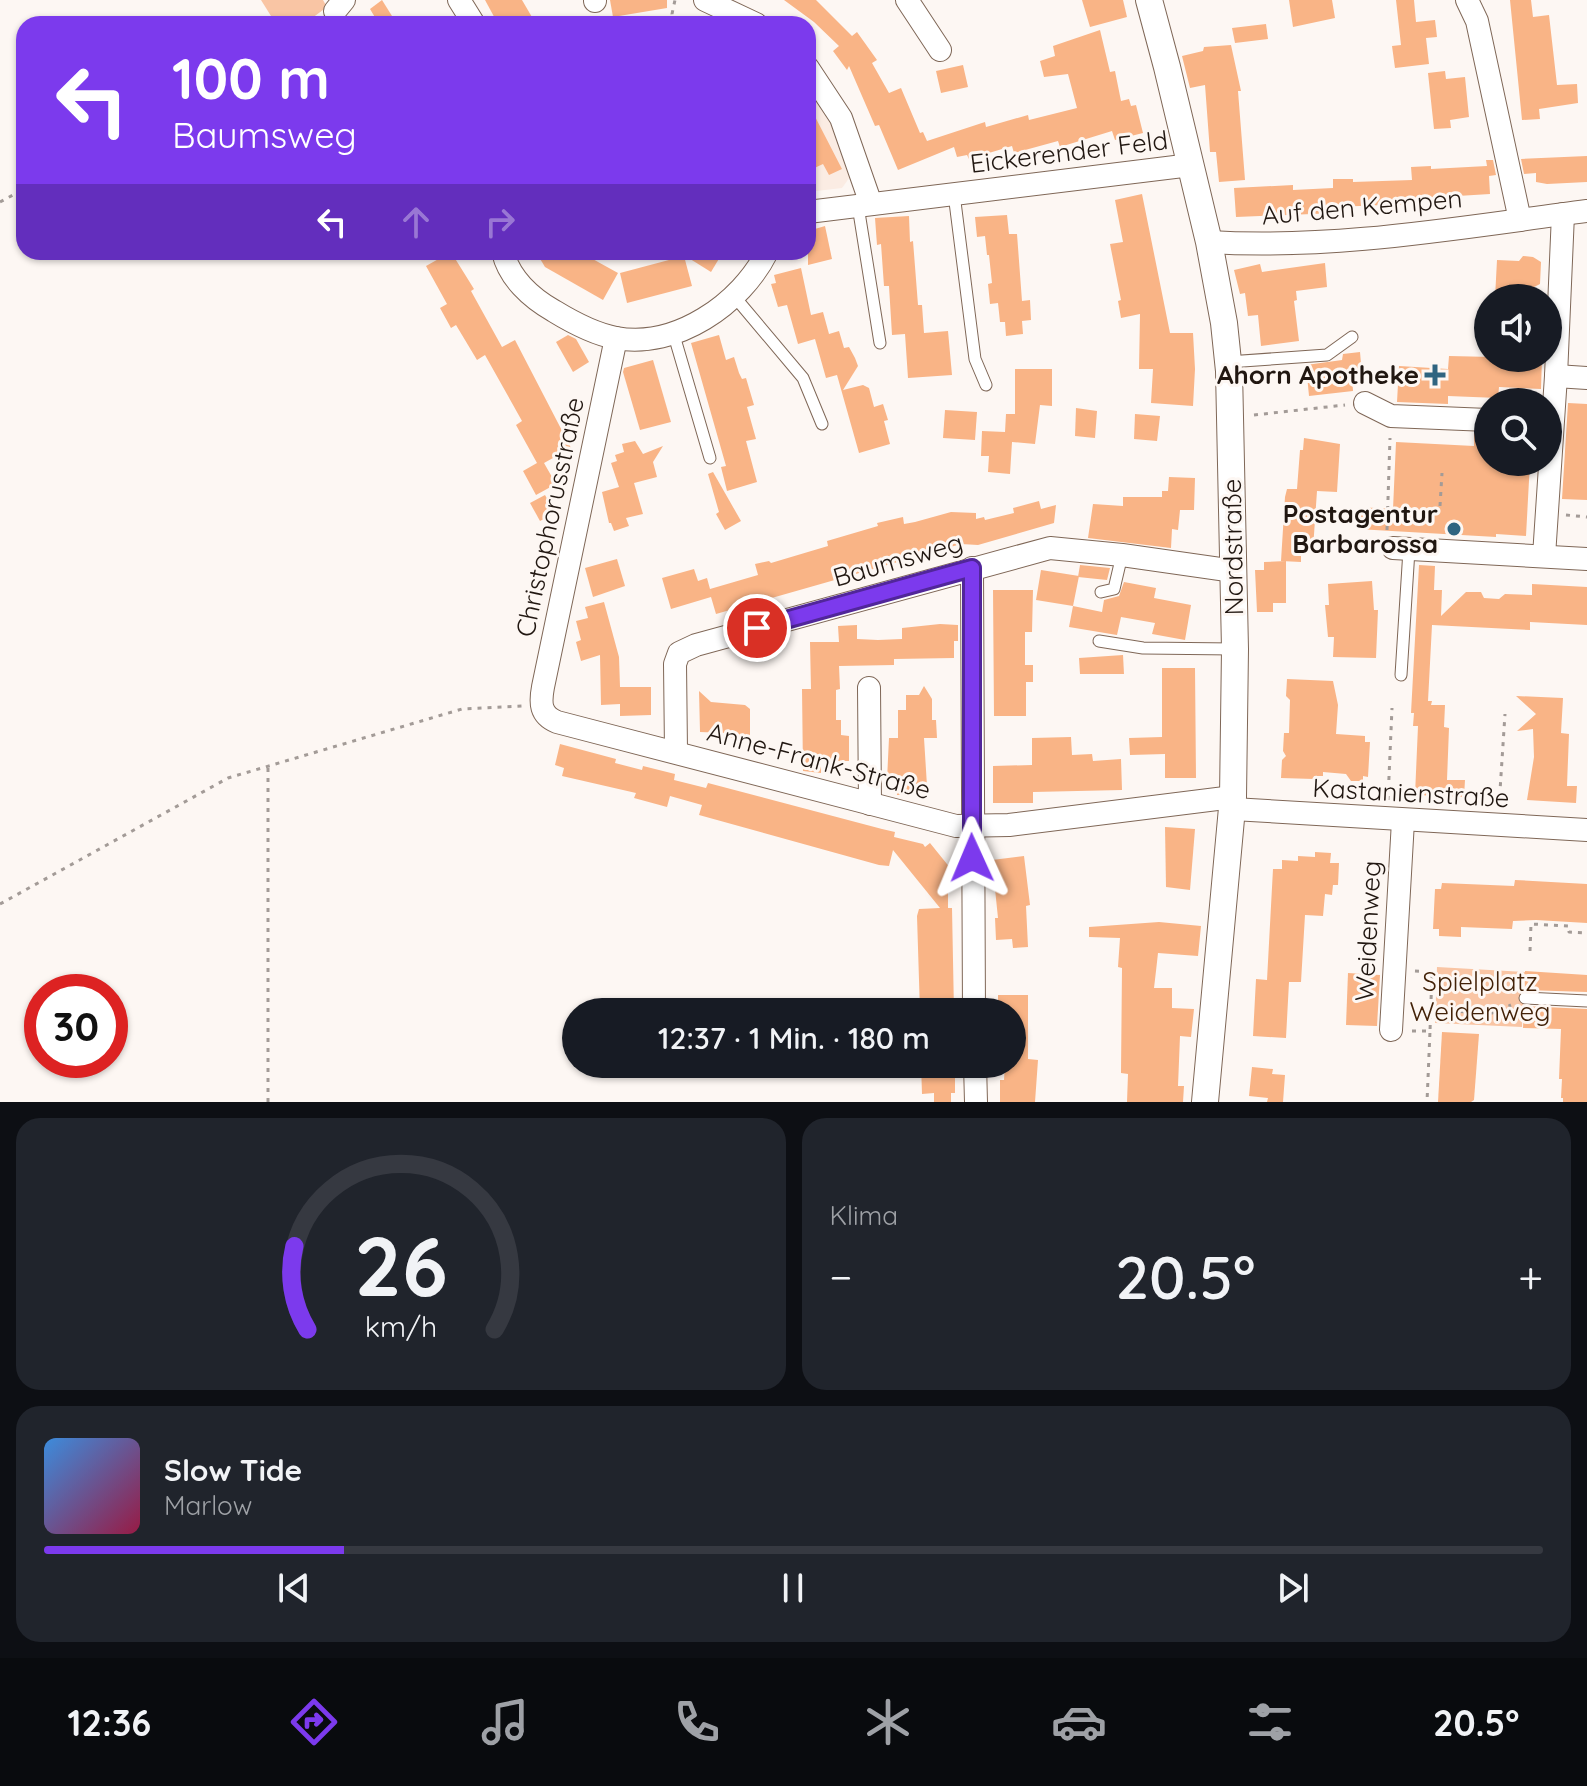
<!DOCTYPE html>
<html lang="de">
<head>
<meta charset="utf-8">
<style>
  body { margin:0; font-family:Quicksand,sans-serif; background:#20242c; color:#f1f3f6; height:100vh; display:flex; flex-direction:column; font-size:30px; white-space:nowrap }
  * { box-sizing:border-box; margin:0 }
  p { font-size:26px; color:#9ea1a6 }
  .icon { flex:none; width:44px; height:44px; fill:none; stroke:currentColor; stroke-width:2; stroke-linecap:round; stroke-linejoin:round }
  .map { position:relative; height:1102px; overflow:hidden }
  .panel { display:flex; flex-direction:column; gap:16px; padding:16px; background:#0d0f14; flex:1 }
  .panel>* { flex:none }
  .banner { position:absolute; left:16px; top:16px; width:800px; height:244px; border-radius:24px; box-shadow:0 2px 6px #0004; background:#7c3aed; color:#fff; overflow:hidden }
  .fabs { position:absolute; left:1474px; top:284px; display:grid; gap:16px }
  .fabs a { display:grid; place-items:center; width:88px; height:88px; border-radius:50%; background:#171b24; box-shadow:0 2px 6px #0004; font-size:40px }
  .speed { position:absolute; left:24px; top:974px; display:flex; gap:16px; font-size:40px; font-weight:700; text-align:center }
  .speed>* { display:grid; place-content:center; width:104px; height:104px; border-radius:50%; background:#171b24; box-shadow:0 2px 6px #0004; line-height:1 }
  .speed .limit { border:12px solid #d22; background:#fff; color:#111 }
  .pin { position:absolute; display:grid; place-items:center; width:68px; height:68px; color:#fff; margin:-34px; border:4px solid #fff; border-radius:50%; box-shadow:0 2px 8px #0007 }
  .me { position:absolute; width:88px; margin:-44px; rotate:359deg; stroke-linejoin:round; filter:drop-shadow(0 0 6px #0008) }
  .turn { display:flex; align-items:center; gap:28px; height:168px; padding:0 24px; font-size:36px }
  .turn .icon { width:104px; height:104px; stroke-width:2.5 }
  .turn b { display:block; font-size:56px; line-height:68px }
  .lanes { display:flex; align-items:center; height:76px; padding:0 24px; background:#0003; justify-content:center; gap:40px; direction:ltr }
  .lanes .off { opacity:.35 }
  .big { font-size:60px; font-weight:600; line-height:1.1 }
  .panel .widget { flex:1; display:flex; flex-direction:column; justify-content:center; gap:12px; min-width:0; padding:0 28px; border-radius:24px; background:#20242c }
  .panel .dial { align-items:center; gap:0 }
  .dial svg { height:208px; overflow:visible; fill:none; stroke:#363941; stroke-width:7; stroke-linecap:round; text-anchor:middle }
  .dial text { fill:#f1f3f6; stroke:none }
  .song { display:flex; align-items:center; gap:24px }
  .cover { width:96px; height:96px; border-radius:12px; background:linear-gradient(135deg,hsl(210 70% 55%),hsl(340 70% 35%)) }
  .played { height:8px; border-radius:4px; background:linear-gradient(90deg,#7c3aed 20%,#363941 20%) }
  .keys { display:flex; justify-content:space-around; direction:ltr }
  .heat { display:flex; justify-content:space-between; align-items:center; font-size:44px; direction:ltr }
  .panel .tiles { flex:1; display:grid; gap:16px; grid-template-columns:1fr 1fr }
  .widget:last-child { grid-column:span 2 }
  .trip { position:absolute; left:562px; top:998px; width:464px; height:80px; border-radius:40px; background:#171b24; box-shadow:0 2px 6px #0004; font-weight:600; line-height:80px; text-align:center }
  .tab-bar { display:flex; height:128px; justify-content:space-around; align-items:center; background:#090b0e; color:#9ea1a6 }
  .tab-bar .icon { width:56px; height:56px }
  .tab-bar .on { color:#7c3aed }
  .tab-bar b { font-size:36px; color:#f1f3f6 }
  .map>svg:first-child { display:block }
  .built { fill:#fbece3 }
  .green { fill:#f9c5a4 }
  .building { fill:#f9b486 }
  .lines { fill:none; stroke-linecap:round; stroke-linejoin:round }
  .service-casing { stroke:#7f6757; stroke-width:13 }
  .minor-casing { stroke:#7f6757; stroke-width:24 }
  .tertiary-casing { stroke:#7f6757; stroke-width:28 }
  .path { stroke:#a39b97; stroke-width:3; stroke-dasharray:4 6; stroke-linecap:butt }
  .service { stroke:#fff; stroke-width:11 }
  .minor { stroke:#fff; stroke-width:22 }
  .tertiary { stroke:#fff; stroke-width:26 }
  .route-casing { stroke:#51269a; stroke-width:20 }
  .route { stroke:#7c3aed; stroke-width:14 }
  .poi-dot { fill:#2f6480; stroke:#fdf7f3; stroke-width:3 }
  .labels { text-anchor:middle; stroke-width:6; stroke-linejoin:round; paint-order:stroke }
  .street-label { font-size:26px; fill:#211711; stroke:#fdf7f3 }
  .poi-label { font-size:26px; font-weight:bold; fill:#211711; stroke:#fdf7f3; text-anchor:end }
  .park-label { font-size:26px; fill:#432208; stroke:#fdf7f3 }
</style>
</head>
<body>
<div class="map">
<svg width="1587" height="1102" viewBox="0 0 1587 1102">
  <rect width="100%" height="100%" fill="#fdf7f3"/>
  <path class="built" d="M808 82 835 126 852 174 842 188 808 192Z"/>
  <g class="green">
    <path d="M261 0H323L327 7 304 24H276Z"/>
    <path d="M1437 967 1525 972 1522 1027 1435 1023Z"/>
  </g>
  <g class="building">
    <path d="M382 0 397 24H379L370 9Z"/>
    <path d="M485 0H522L536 24H498Z"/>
    <path d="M610 0H667V8L613 17Z"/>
    <path d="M784 0H816L852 36 857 32 877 60 872 63 889 93 901 88 920 133 923 132 927 141 985 122 986 127 1028 115 1029 120 1077 108 1068 74 1044 77 1040 61 1055 56 1053 46 1100 30 1110 72 1115 71 1121 101 1129 99 1131 106 1136 105 1143 133 1115 140 1112 131 1060 147 1058 141 1014 153 1012 146 969 159 967 155 957 157 954 147 898 170 879 125 875 126 849 66 847 70 833 51 839 46 814 22Z"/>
    <path d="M1082 0H1123L1127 17 1090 27Z"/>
    <path d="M1289 0H1332L1335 18 1293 27Z"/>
    <path d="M1396 0H1414L1416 22 1435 20 1437 37 1426 38 1429 64 1395 68 1392 46 1401 45Z"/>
    <path d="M1510 0H1531L1533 17 1549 15 1557 85 1577 84 1578 103 1539 109 1540 119 1522 120Z"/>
    <path d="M1266 24 1268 39 1235 43 1232 28Z"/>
    <path d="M1231 45 1241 91H1238L1245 180 1219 182 1216 152H1210L1205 85 1190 88 1182 56 1203 51 1204 47Z"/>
    <path d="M963 65 968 87 941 93 936 71Z"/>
    <path d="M1445 71 1446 79 1465 77 1469 117 1450 120 1451 128 1434 129 1428 73Z"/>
    <path d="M808 103 842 169 829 175 823 164 808 171Z"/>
    <path d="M1587 156V182L1547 184 1536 182V173L1524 174 1521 159Z"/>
    <path d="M1486 160H1493L1496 175 1489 176 1490 194 1409 199V204L1335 207 1336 213 1236 217 1234 188 1293 185V190L1333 188V179H1353V182L1412 180 1411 167 1431 166V169L1487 166Z"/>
    <path d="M1142 194 1170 333H1193L1195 369 1193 406 1151 403 1153 369H1139L1140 314 1121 318 1118 301 1121 300 1110 244 1123 242 1115 200Z"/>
    <path d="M1007 215 1009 234H1017L1022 301 1030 300 1031 320 1022 321 1023 334 1006 336 1005 322H1000L998 303 990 304 988 284 992 283 989 255H987L985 236 977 237 975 217Z"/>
    <path d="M909 216 910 242 913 241 918 305H922L924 333 948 331 952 375 908 378 905 334 892 335 889 286H884L881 244 877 245 875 218Z"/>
    <path d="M825 226 832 259 808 265V231Z"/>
    <path d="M451 252 474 289 471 291 502 347 515 340 571 448 544 463 556 484 536 495 523 471 537 463 516 425 522 421 485 355 477 360 456 325 451 328 440 308 447 304 426 266Z"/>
    <path d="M536 252H580L618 273 603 300 545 267Z"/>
    <path d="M679 252H723L711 272Z"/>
    <path d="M684 256 692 286 627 303 620 273Z"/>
    <path d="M1523 256 1533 257 1541 262 1540 284 1534 287V298H1495L1497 260 1519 261Z"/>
    <path d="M1325 263 1327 287 1296 291 1297 300 1294 301 1299 341 1261 346 1258 315 1248 316 1245 293 1240 294 1234 270 1260 264 1262 272Z"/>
    <path d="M801 268 811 315 823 312 829 334 839 331 844 348 849 347 855 358 858 366 843 390 863 385 869 388 874 407 883 404 888 420 884 421 890 444 859 453 837 375 826 378 815 339 798 344 787 305 778 307 771 284 776 283 774 275Z"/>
    <path d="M568 335 576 339 589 362 573 372 556 342Z"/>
    <path d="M719 335 726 360 734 357 739 373 742 379 746 378 754 405 747 407 756 439 746 441 757 482 727 491 721 467 726 466 691 343Z"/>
    <path d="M1360 352 1362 375 1352 376 1353 391 1309 396 1306 365 1342 360 1343 354Z"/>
    <path d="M1449 356 1542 358 1541 389 1499 387 1498 398 1448 396V404L1397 402 1399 366 1448 369Z"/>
    <path d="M653 360 671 422 640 430 623 372 624 368Z"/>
    <path d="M1015 369H1052V406L1040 405 1035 444 1012 442 1010 474 988 472 989 456H981L982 431 1005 432 1006 414H1015Z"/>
    <path d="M1568 403 1587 404V500L1562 499Z"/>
    <path d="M1076 408 1097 411 1095 438 1075 436Z"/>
    <path d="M945 410 977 412 975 440 943 438Z"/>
    <path d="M1135 414 1160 416 1157 441 1134 439Z"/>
    <path d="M1474 433 1488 434V462H1530L1526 536 1496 534V537L1357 529 1358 507 1393 509 1396 442 1474 446Z"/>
    <path d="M1304 438 1340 444 1337 492 1317 491 1313 549H1301V562L1281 561 1285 497 1287 489H1297L1300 450H1303Z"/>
    <path d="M635 441 643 454 663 446 653 462 657 477 634 483 643 514 626 518 629 526 614 531 611 523H609L602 492 619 487 611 463 617 461 615 455 624 452 622 444Z"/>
    <path d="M713 472 741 521 725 530 716 514 719 512 708 474Z"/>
    <path d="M1169 477 1195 478 1194 510H1180L1178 530 1172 529 1171 548 1088 538 1093 504 1123 506V497H1162V491H1168Z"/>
    <path d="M545 495 555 513 540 521 530 503Z"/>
    <path d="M1039 501 1041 509 1056 505 1054 523 978 545 961 544 716 614 711 597 671 609 662 578 694 569 698 581 707 578 710 589 758 575 755 564 769 561 771 563 828 546 827 541 878 526 877 523 903 517 904 524 915 522 951 512 976 513V519L984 517 985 520 1014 513 1013 508Z"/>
    <path d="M617 559 625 586 593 597 585 568Z"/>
    <path d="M1286 561V603H1273V612H1257L1255 570H1264V562Z"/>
    <path d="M1080 565 1110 568 1107 580 1078 577Z"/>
    <path d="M1419 565 1435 566 1434 590H1442L1441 616 1466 592H1481L1484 598 1499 599 1505 594 1532 595V584L1587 587V625L1530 622V630L1432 625 1428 701H1432L1431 705H1445L1444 727 1449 728 1447 780H1465L1464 797 1415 795 1418 726H1413L1414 713H1411Z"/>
    <path d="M1041 570 1079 576 1073 606 1102 612 1104 600 1119 596 1124 582 1156 588 1154 598 1191 605 1185 640 1152 634 1155 623 1121 617 1117 635 1069 627 1073 606 1036 600Z"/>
    <path d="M1372 581 1374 610H1378L1376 658 1333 657 1334 637H1328L1325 605H1329L1328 584Z"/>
    <path d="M993 590H1033L1032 632H1025V665H1033V682H1026V716H994Z"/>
    <path d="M604 602 619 657 620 687H651V715L620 716V704L601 705 600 655 581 661 576 642 581 640 576 621 588 618 585 607Z"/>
    <path d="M940 624 958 625V641H954V658L894 659V665L839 666 840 689 836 690V720H841V735L849 736V761H821V773L803 771 802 689H811L810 642H839L838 626 857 625V639L878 640 902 639V628Z"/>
    <path d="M1123 655 1124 674H1080L1079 658Z"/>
    <path d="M1162 668H1195L1196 778H1165V754L1130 755 1129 738 1162 737Z"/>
    <path d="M1287 679 1333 681 1338 705 1336 734 1365 736V742H1370L1368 777 1363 776V781H1351L1346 774 1323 772V776H1314V779L1281 778 1282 760 1286 756 1283 751 1284 733H1289L1290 700 1286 696Z"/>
    <path d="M924 686 932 699V720H936L937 738H924L927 786 918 787V795H897L896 779 887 780 889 738H898V710H906V695H919Z"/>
    <path d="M699 691 711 702 745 705 750 709V737L725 738V733L700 732Z"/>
    <path d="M1516 696 1563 698 1561 733 1569 734 1567 786H1577L1576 803 1527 800 1534 757 1533 729 1517 731 1536 714Z"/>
    <path d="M1071 737 1072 755 1092 754 1093 761 1121 759 1122 790 1033 792V803H993V766L1032 765V738Z"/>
    <path d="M560 744 616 759 615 763 642 770 643 766 675 774 674 780 706 788 708 783 882 829 895 832 894 837 923 844 925 847 930 843 951 869 946 873 952 880 948 883V908H952L954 1012H920L917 916 919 909 940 908 893 850 889 866 879 865 699 815 702 805 670 796 667 807 634 798 636 793 562 776 564 768 555 765Z"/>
    <path d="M1165 827 1195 829 1190 890 1166 887Z"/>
    <path d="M1315 852 1331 853 1330 863H1339L1338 885H1333L1332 895 1325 894 1323 916 1305 915 1301 982H1289L1286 1038 1253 1036 1256 979 1267 980 1273 869H1282V860L1298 861V856L1315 857Z"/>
    <path d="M1024 856 1030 905 1026 906 1028 947 1013 948 1012 939 996 940 995 918H998L992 860Z"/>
    <path d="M1515 880 1587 884V923L1536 920 1513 921 1512 929 1461 927V937L1439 936V929H1433L1435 889H1441L1442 883 1514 886Z"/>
    <path d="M1159 922 1201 926 1198 956 1158 953 1156 971 1154 988H1172V1008L1194 1009 1191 1037 1180 1036 1178 1086H1184L1183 1102H1127L1128 1074 1121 1073 1122 968 1118 967 1120 938 1089 937V927Z"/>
    <path d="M1525 971 1587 975V992L1525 990Z"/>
    <path d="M1348 973 1380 975 1377 1026 1346 1025Z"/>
    <path d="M998 995H1028V1059L1038 1060 1035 1102H1000V1080H1004L1005 1064H1012V1012H998Z"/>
    <path d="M1524 1006 1587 1009V1102H1563V1098H1561L1562 1079H1559L1561 1029 1523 1028Z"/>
    <path d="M1442 1032 1479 1034 1474 1100 1471 1102H1438Z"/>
    <path d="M921 1064H955V1093H951V1102H934V1093L922 1094Z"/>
    <path d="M1252 1067 1273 1069 1272 1074 1285 1075 1283 1102H1267L1268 1098 1249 1096Z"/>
  </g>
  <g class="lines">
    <defs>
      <g id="service">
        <path d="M954 194 975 359 986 385"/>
        <path d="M858 206 880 343"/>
        <path d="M734 296 803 378 822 424"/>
        <path d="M673 332 710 458"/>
        <path d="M1228 362 1327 355 1352 337"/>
        <path d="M1101 592 1114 589 1122 555"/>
        <path d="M1099 641 1143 648 1234 649"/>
        <path d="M1401 675 1409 550"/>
        <path d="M1525 998 1587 1001"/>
      </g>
      <g id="minor">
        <path d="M459 0 474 24"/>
        <path d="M595 0V1"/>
        <path d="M705 0 756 24"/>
        <path d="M907 0 940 50"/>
        <path d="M1467 0 1477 21 1520 220"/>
        <path d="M335 11 344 0"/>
        <path d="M808 68 841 118 871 204"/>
        <path d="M808 212 1191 165"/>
        <path d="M1209 242C1335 250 1462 227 1587 211"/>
        <path d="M503 252C509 278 531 298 554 311 572 322 594 334 616 338 676 349 741 304 767 252"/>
        <path d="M616 338 543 687C540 703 540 715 557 722L956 826 1009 825 1233 797"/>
        <path d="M1556 376 1587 378"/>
        <path d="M1365 403 1391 416 1488 420"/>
        <path d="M1393 548 1587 559"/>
        <path d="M1544 556 1556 376 1563 214"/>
        <path d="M972 568 974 1012"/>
        <path d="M869 688 870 804"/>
        <path d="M676 751 675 664 679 653 696 645 1050 548 1122 555 1234 571"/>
        <path d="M1233 809 1587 830"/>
        <path d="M1391 1030 1403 821"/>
        <path d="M975 1064 976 1102"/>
      </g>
      <path id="tertiary" d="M1149 0 1167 67 1209 242 1224 323 1229 371 1235 649 1233 797 1205 1102"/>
    </defs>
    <use href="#service" class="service-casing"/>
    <use href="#minor" class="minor-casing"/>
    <use href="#tertiary" class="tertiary-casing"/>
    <g class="path">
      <path d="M674 24 672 14 675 0"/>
      <path d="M0 202 24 189"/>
      <path d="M1254 415 1345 405"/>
      <path d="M1440 506 1442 473"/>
      <path d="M1566 515 1587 517"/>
      <path d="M1387 530 1390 438"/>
      <path d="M1388 800 1392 708"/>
      <path d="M1499 806 1505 714"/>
      <path d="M0 904 228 778 462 709 522 706"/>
      <path d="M1530 951 1531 924 1569 926V932L1587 933"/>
      <path d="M1415 971 1432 972 1430 1031"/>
      <path d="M1430 1010 1492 1013 1511 1005"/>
      <path d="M1412 1031H1430L1427 1102"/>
      <path d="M268 1102V766"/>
    </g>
    <use href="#service" class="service"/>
    <use href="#minor" class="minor"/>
    <use href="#tertiary" class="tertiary"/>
  </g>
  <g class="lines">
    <defs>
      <path id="route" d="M757 628 972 568V858"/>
    </defs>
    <use href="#route" class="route-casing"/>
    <use href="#route" class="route"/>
  </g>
  <g class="poi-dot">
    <path d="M1431 363h8v8h8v8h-8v8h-8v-8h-8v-8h8z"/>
    <circle cx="1454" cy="529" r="8"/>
  </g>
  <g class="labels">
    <g class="street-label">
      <text transform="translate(1069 152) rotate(-7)" y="9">Eickerender Feld</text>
      <text transform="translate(1362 207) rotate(-5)" y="9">Auf den Kempen</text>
      <text transform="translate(550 517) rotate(-78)" y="9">Christophorusstraße</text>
      <text transform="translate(1233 547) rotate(-91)" y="9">Nordstraße</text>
      <text transform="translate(898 560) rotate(-16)" y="9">Baumsweg</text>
      <text transform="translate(819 761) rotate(15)" y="9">Anne-Frank-Straße</text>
      <text transform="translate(1411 793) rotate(3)" y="9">Kastanienstraße</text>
      <text transform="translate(1368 931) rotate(-87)" y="9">Weidenweg</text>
    </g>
    <g class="poi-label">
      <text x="1419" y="384">Ahorn Apotheke</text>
      <text x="1438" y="523">Postagentur<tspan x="1438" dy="30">Barbarossa</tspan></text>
    </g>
    <g class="park-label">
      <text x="1480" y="991">Spielplatz<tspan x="1480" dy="30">Weidenweg</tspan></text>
    </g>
  </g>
</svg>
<div class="fabs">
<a><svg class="icon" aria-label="sound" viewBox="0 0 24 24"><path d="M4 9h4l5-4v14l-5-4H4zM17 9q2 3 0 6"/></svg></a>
<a><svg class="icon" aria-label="search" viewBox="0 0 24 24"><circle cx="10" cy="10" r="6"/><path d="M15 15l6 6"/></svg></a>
</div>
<div class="speed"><div class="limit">30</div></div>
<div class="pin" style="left:757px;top:628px;background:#d93025"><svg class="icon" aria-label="arrive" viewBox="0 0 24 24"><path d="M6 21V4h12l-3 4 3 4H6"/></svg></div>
<svg class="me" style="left:972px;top:858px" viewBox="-20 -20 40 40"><path d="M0-17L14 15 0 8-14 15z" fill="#7c3aed" stroke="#fff" stroke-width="4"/></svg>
<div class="trip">12:37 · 1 Min. · 180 m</div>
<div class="banner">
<div class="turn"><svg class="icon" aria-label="left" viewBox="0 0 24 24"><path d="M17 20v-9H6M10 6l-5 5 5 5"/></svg><div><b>100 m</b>Baumsweg</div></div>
<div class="lanes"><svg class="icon" aria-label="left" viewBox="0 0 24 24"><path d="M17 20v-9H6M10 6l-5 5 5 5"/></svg><svg class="icon off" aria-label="ahead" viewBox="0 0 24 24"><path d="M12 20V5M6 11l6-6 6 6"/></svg><svg class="icon off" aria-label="right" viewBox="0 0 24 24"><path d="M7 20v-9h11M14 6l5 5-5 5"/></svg></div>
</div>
</div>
<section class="panel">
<div class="tiles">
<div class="widget dial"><svg viewBox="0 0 100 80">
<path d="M14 69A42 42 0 1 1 86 69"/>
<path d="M14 69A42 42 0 0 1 9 37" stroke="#7c3aed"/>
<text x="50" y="56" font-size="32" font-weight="700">26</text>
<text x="50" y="72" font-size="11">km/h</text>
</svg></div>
<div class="widget"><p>Klima</p>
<div class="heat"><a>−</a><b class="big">20.5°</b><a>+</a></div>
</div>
<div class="widget">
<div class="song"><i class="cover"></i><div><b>Slow Tide</b><p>Marlow</p></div></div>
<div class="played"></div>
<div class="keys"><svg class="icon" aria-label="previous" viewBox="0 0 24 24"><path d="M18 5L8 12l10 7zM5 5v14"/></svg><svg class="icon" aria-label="pause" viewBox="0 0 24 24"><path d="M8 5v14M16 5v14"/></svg><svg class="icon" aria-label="next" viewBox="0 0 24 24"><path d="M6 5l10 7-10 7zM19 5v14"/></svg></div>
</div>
</div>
</section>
<nav class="tab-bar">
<b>12:36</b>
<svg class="icon on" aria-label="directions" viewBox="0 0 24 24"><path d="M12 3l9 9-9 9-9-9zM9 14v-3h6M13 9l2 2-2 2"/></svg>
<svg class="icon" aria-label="music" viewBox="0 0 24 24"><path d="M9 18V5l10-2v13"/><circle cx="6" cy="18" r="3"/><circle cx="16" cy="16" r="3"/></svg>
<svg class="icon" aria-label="phone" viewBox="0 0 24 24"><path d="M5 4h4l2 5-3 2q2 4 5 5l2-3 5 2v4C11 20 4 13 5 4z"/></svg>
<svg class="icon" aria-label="climate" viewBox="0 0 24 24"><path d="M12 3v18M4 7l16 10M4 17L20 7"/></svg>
<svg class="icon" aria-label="car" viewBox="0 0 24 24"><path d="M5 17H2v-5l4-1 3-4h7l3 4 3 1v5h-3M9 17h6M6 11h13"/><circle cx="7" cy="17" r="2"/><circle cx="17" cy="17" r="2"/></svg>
<svg class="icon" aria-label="filters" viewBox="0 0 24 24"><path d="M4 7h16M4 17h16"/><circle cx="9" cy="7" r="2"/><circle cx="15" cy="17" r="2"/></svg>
<b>20.5°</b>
</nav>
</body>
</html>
